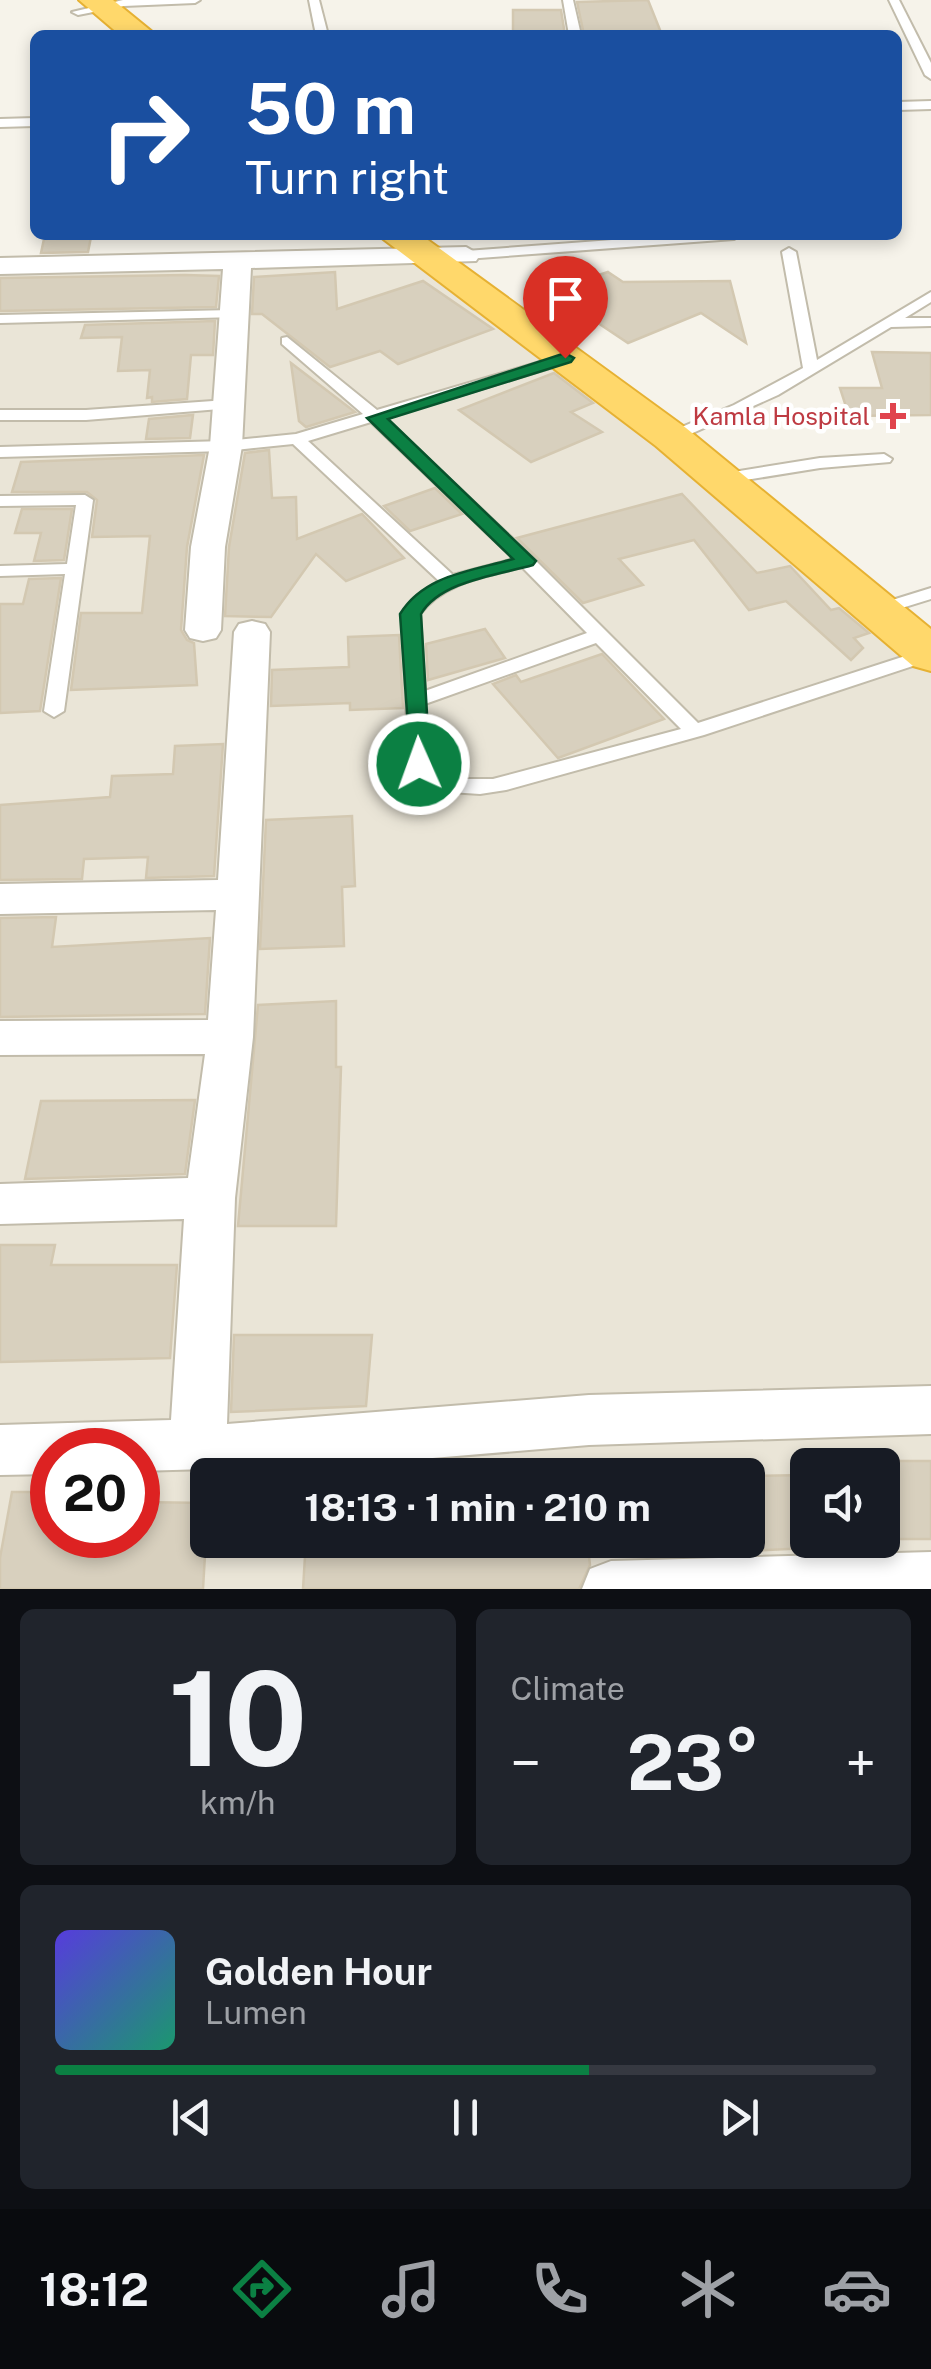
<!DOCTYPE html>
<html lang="en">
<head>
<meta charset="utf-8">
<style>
  body { margin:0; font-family:"Public Sans",sans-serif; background:#20242c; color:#f1f3f6; height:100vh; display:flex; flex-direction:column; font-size:38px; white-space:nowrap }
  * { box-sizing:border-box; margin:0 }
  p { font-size:32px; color:#9ea1a6 }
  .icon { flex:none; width:55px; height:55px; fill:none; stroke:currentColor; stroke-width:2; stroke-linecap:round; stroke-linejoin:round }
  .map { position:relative; height:1589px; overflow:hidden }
  .side { display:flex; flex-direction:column; gap:20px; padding:20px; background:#0d0f14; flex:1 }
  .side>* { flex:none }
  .banner { position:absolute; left:30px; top:30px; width:872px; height:210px; border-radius:15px; box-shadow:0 5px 15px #0003; background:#1a4fa0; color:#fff; overflow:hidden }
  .buttons { position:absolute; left:790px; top:1448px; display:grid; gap:20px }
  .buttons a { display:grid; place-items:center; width:110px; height:110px; border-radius:15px; background:#171b24; box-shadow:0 5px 15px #0003; font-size:50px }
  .speed { position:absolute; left:30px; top:1428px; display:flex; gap:20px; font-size:50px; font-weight:700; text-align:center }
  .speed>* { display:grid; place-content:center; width:130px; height:130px; border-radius:50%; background:#171b24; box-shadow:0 5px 15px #0003; line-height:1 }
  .speed .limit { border:15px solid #d22; background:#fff; color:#111 }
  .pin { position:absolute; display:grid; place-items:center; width:85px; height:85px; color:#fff; margin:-102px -42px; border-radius:50% 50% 50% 0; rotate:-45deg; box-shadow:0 0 10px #0007 }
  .pin .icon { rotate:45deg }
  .me { position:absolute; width:110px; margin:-55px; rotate:358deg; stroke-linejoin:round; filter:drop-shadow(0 0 8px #0008) }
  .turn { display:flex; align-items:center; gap:35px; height:210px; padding:0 50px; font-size:45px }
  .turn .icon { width:130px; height:130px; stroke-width:2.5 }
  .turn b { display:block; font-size:70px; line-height:85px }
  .big { font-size:75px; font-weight:700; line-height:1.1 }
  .side .tile { flex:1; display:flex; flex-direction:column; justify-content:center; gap:15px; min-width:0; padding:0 35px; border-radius:15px; background:#20242c }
  .side .dial { align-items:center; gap:0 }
  .dial b { font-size:130px; line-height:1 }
  .song { display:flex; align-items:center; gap:30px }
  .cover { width:120px; height:120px; border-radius:15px; background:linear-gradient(135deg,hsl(250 70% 55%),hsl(160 70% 35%)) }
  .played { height:10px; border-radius:5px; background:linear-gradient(90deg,#0b8043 65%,#363941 65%) }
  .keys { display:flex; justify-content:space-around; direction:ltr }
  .heat { display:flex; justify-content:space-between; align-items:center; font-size:55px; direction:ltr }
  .side .tiles { flex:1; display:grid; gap:20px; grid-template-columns:1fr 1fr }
  .tile:last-child { grid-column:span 2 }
  .trip { position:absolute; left:190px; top:1458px; width:575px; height:100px; border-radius:15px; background:#171b24; box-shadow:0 5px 15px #0003; font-weight:700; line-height:100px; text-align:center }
  .menu { display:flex; height:160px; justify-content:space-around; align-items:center; background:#090b0e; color:#9ea1a6 }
  .menu .icon { width:70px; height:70px }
  .menu .on { color:#0b8043 }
  .menu b { font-size:45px; color:#f1f3f6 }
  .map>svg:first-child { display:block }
  .residential { fill:#eae5d7; fill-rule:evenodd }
  .building { fill:#d8d0be; stroke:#d3c8b1; stroke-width:2.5 }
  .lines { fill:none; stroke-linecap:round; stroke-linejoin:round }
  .lane-casing { stroke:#c2bcab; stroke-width:4 }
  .street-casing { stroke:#c2bcab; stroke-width:4 }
  .highway-casing { stroke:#e6b133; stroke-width:4 }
  .lane { fill:#fff; fill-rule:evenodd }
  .street { fill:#fff; fill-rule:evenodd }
  .highway { fill:#ffd86b; fill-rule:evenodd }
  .route { fill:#0b8043; stroke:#07532c; stroke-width:2.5 }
  .health-dot { fill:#e0444e; stroke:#fff; stroke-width:4 }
  .labels { text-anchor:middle; stroke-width:9; stroke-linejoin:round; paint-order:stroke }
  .far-health-label { font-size:25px; fill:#be3a42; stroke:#fff; text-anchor:end }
</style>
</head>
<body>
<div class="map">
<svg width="931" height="1589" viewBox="0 0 931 1589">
  <rect width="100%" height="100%" fill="#f6f3ea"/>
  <path class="residential" d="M420 262 614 405 931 668V1589H0V270ZM52 1450H138V1535H52ZM808 1465H882V1540H808ZM208 1475H748V1540H208Z"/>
  <g class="building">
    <path d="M648 0 662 35H584L577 2Z"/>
    <path d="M513 10H561L565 35H513Z"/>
    <path d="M91 237 88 252 41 253 44 239Z"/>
    <path d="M335 272 337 309 423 281 493 329 398 364 380 351 330 367 262 314H252L254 277Z"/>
    <path d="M608 272 623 282 730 281 746 343 701 313 628 343 550 291Z"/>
    <path d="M185 275 219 276 216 307 0 311V278Z"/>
    <path d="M215 321 213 355H191L187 399 152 402V397L147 398 150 370 118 371 122 337 81 338 85 325Z"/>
    <path d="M872 352 931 353V415L849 416 840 388H882Z"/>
    <path d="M291 363 355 412 306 427 299 421Z"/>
    <path d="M554 373 593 403 571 412 602 432 531 462 459 410Z"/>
    <path d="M193 415 190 438 146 439 149 419Z"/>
    <path d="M269 450 272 498 296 497 297 539 362 514 404 558 346 581 316 554 271 617 225 616 229 547 245 453Z"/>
    <path d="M204 455 187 547 181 630 187 640 194 643 197 685 71 690 81 613H142L150 536 92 537 97 500 87 492H12L21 462Z"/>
    <path d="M435 488 462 514 410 531 384 506Z"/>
    <path d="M682 494 757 573 790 566 831 610 839 608 869 633 854 638 863 648 851 660 786 601 749 610 694 540 619 559 643 585 583 603 517 538Z"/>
    <path d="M22 509H72L64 560 34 561 41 533H15Z"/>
    <path d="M61 578 40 711 0 713V604H23L29 579Z"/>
    <path d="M485 629 505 658 428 680 426 644Z"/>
    <path d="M399 635 403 708 350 710V703L271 706 272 670 349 667 348 637Z"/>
    <path d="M602 654 664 719 558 758 493 684 516 675 521 682Z"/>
    <path d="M223 744 214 876 146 878 148 857 84 859 82 879 0 880V805L110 797 112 776 173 774 175 746Z"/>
    <path d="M352 816 355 886 342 887 344 946 260 949 266 820Z"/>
    <path d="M56 917 52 947 210 938 205 1014 0 1017V918Z"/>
    <path d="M336 1001V1067H341L336 1226H238L258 1005Z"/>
    <path d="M195 1100 185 1174 25 1179 41 1101Z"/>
    <path d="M0 1245H55L51 1265H177L170 1358 0 1362Z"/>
    <path d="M234 1335H372L366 1406 231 1412Z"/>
    <rect x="882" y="1461" width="49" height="78"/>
    <path d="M808 1475V1548L748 1551V1476Z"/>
    <path d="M12 1492H52V1535H138V1502L208 1503 203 1589H0V1558Z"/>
    <path d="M306 1540H587L590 1565 579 1589H303Z"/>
  </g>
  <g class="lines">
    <defs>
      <g id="lane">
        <path d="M123 0H200L195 3 124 6 78 15 72 12Z"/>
        <path d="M309 0H319L328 35H316Z"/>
        <path d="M563 0H573L581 35H569Z"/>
        <path d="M889 0H899L931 63V79L925 75Z"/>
        <path d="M931 101V109L898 110V102Z"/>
        <path d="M35 118V126L0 127V119Z"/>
        <path d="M679 235H741L734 239 466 259 459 255 466 251Z"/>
        <path d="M789 248 796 252 817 360 931 292V302L905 318H931V326L891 327 778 395 677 440H665V434L734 405 803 368 782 252Z"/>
        <path d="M233 310 240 314 238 317 0 323V315Z"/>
        <path d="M287 337 377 410 560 356H570V362L385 418 532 557 698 723 930 648 931 660 704 735 506 790 480 794 450 792 427 784 409 764 402 614 414 598 439 581 293 444 226 451 0 457V447L226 441 296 434 363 414 282 344V338ZM371 422 514 559 453 575 308 441ZM522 567 587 633 425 691 420 614C444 582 485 577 522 567ZM596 643 681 729 493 779H451L429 763 425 704Z"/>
        <path d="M227 400 232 402V408L86 420H0V410H86Z"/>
        <path d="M884 454 892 459 890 462 820 468 721 484 713 479 721 474 820 458Z"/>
        <path d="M85 495 93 500 64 711 54 717 44 711 65 574 0 576V566L67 564 76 505 0 506V496Z"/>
        <path d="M931 588V599L879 615 870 610 873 606Z"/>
      </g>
      <g id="street">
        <path d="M466 247 480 255 476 261 251 268 242 446 225 547 221 630 216 638 203 641 190 638 185 630 191 547 210 446 223 269 0 274V258Z"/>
        <path d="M252 621 265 624 270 632 253 1037 235 1198 227 1424 589 1395 931 1386V1434L589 1445 231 1475 208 1469 138 1471V1450H52V1474L0 1475V1425L171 1420 184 1219 0 1224V1184L188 1178 205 1054 0 1055V1021L208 1020 216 910 0 914V884L218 880 234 632 239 624Z"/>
        <path d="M931 1552V1589H582L590 1569 611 1561Z"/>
      </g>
      <g id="highway">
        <path d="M79 0H113L156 35H120Z"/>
        <path d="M378 235H421L686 428 931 629V671L913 666 656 446Z"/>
      </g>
    </defs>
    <use href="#lane" class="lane-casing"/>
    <use href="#street" class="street-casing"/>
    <use href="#highway" class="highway-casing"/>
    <use href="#lane" class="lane"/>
    <use href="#street" class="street"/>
    <use href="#highway" class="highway"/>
  </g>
  <path class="route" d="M565 353 574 358 571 362 388 419 536 561 533 565C498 575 440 581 421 614L430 764 427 769H411L400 614C424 575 471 571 513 559L367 418Z"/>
  <path class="health-dot" d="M888 401h10v10h10v10h-10v10h-10v-10h-10v-10h10z"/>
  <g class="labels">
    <g class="far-health-label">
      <text x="870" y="425">Kamla Hospital</text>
    </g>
  </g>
</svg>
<div class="buttons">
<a><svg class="icon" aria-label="sound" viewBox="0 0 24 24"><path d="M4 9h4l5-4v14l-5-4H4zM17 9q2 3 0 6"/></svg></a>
</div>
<div class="speed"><div class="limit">20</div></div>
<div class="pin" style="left:565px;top:358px;background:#d93025"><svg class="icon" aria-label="arrive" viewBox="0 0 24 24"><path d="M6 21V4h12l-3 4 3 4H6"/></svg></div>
<svg class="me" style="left:419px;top:764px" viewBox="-20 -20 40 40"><circle r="17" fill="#0b8043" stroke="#fff" stroke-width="3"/><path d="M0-11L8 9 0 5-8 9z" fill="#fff"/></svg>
<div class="trip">18:13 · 1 min · 210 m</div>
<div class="banner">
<div class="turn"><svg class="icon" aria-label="right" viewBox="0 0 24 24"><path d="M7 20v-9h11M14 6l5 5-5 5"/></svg><div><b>50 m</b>Turn right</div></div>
</div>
</div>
<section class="side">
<div class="tiles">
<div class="tile dial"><b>10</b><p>km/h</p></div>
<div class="tile"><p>Climate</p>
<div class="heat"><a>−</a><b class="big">23°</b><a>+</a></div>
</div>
<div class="tile">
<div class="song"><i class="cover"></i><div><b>Golden Hour</b><p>Lumen</p></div></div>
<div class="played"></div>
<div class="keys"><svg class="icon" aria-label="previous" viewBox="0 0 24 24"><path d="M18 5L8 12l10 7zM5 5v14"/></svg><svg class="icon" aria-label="pause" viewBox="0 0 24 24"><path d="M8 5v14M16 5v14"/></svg><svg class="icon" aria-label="next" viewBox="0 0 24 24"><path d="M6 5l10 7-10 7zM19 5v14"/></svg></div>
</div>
</div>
</section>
<nav class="menu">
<b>18:12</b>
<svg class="icon on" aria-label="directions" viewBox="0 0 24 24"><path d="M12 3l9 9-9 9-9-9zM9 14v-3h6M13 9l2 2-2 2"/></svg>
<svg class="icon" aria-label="music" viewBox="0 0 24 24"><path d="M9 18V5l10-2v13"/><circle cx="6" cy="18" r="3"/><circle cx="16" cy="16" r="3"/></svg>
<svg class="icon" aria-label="phone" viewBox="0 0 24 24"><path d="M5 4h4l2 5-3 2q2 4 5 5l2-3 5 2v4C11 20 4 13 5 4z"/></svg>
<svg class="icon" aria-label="climate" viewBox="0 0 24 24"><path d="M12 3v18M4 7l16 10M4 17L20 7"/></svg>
<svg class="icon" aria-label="car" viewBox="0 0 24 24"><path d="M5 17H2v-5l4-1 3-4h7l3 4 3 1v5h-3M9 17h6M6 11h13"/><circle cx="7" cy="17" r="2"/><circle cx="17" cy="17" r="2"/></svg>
</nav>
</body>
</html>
